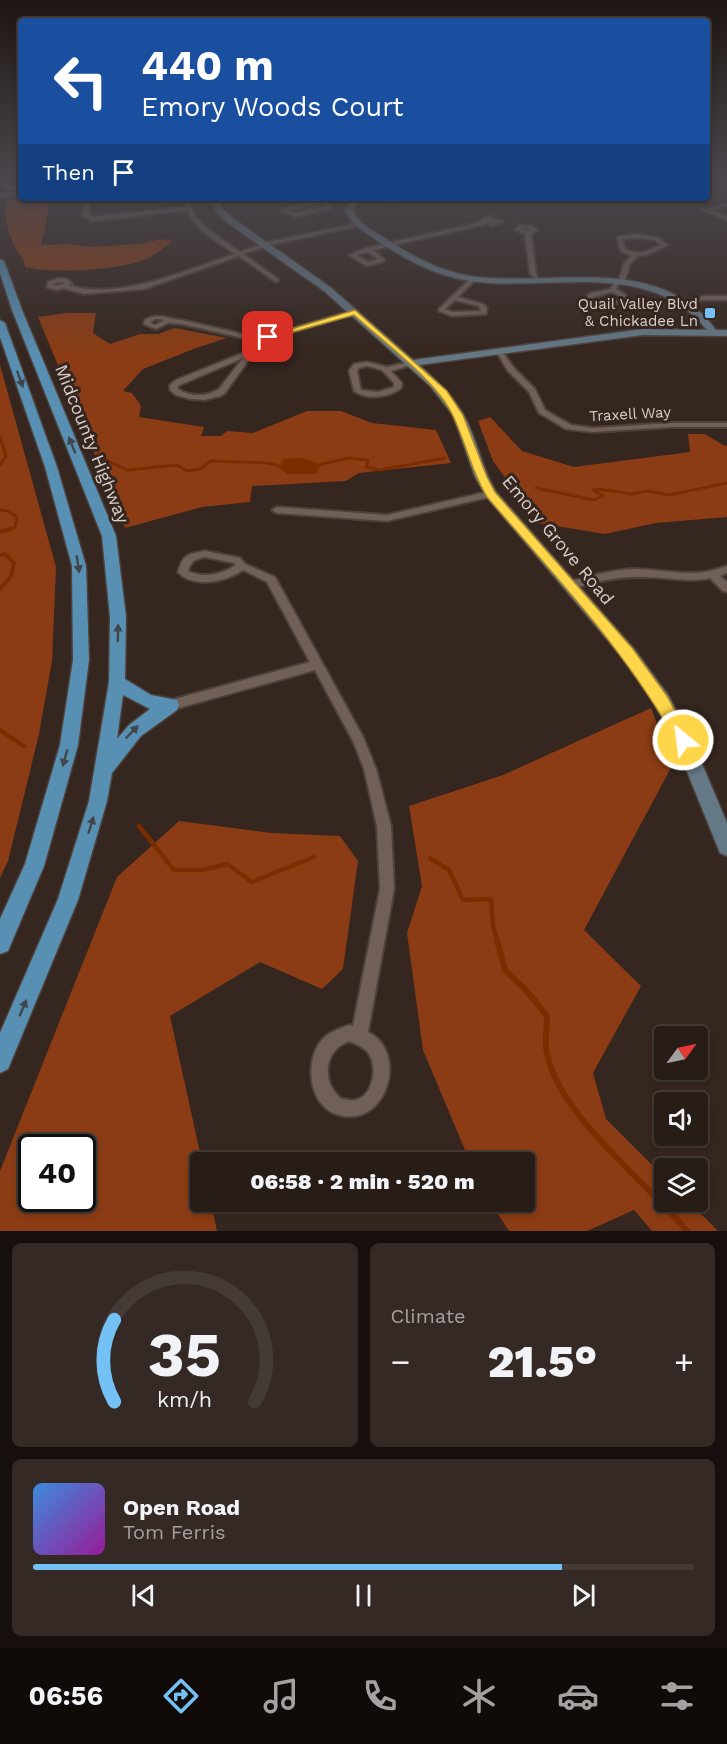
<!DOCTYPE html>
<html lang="en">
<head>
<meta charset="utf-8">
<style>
  body { margin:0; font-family:"Work Sans",sans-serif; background:#342924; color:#f1f3f6; height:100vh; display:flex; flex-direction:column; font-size:22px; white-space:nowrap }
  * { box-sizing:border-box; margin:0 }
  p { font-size:20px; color:#a5a1a1 }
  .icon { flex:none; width:33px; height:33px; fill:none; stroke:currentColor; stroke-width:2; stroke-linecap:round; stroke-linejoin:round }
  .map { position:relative; height:1231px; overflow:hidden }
  .sheet { display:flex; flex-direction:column; gap:12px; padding:12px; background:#160f0d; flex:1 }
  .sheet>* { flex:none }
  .top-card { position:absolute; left:18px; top:18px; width:692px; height:183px; border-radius:6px; box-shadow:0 3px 9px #0003,0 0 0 2px #443a36; background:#1a4fa0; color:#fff; overflow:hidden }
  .needle { width:39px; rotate:57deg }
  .tools { position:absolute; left:654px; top:1026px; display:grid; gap:12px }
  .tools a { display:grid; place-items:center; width:54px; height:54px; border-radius:6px; background:#281c17; box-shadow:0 3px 9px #0003,0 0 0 2px #443a36; font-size:30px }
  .speed { position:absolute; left:18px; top:1134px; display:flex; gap:12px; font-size:30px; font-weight:700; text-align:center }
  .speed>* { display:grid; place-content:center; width:78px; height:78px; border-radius:50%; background:#281c17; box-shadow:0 3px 9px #0003,0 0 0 2px #443a36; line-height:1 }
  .speed .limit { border:3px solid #111; border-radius:9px; background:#fff; color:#111 }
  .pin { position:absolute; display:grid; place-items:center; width:51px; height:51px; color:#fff; margin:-26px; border-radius:12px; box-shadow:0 3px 9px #0006 }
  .me { position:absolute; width:66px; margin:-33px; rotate:331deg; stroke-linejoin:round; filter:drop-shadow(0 0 4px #0008) }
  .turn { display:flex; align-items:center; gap:21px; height:126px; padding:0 24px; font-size:27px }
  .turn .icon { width:78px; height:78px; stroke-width:2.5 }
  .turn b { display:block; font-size:42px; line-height:51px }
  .then { display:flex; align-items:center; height:57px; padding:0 24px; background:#0003; gap:12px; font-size:22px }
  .big { font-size:45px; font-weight:800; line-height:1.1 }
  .sheet .widget { flex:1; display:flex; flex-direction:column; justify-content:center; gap:9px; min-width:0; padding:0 21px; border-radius:9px; background:#342924 }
  .sheet .dial { align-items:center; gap:0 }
  .dial svg { height:156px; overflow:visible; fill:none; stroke:#443a36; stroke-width:7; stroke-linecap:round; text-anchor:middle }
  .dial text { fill:#f1f3f6; stroke:none }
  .song { display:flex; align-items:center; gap:18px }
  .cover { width:72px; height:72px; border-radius:9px; background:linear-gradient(135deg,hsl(210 70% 55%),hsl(300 70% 35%)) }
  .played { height:6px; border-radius:3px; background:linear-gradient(90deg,#73c1f5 80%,#443a36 80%) }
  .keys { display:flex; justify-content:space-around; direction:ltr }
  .heat { display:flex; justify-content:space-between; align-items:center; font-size:33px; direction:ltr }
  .sheet .tiles { flex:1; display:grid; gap:12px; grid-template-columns:1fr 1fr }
  .widget:last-child { grid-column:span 2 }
  .trip { position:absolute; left:190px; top:1152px; width:345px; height:60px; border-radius:6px; background:#281c17; box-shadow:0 3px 9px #0003,0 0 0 2px #443a36; font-weight:800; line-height:60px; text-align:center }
  .tabs { display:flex; height:96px; justify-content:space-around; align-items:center; background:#100b09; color:#a5a1a1 }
  .tabs .icon { width:42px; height:42px }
  .tabs .active { color:#73c1f5 }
  .tabs b { font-size:27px; color:#f1f3f6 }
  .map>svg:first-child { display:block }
  .forest { fill:#8b3c14; fill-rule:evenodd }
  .water { fill:#7c2d00 }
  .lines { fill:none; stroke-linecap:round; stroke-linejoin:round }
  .stream-far3 { stroke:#7c2d00; stroke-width:3 }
  .stream-far2 { stroke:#7c2d00; stroke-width:4 }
  .stream-far1 { stroke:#7c2d00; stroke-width:4.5 }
  .stream { stroke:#7c2d00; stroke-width:6 }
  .street-casing { stroke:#4d413b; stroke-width:4 }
  .secondary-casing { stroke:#4d413b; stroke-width:3 }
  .primary-casing { stroke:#4d413b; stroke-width:3 }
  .street { fill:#716058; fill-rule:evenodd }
  .secondary { fill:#647886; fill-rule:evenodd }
  .primary { fill:#5890b3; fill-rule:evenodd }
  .oneway { fill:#40464b }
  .route { fill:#ffd54a; stroke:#a68a30; stroke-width:1.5 }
  .poi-dot { fill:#73c1f5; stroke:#35261f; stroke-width:2 }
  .labels { text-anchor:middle; stroke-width:6; stroke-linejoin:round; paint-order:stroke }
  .far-poi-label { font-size:15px; fill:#d9cfca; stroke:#35261f; text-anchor:end }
  .far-street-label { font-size:15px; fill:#d9cfca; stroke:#35261f }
  .street-label { font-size:18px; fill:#d9cfca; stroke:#35261f }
</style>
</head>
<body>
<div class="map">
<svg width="727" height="1231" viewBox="0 0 727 1231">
  <rect width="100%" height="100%" fill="#35261f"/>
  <g class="forest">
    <path d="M21 195V198H50L44 235 41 241 42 245 70 244 89 247 140 244 161 239 173 241C166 245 161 251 154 255 129 271 53 274 25 267 25 259 20 256 16 249 9 234 3 219 7 201Z"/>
    <path d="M67 313H96L93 333 110 344 140 334H158L175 328 227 338 196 348 143 369 123 391 132 393 141 406 139 417 204 427 201 436H221L227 431 253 433 307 411H341L372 423 436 430 451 463 359 473 346 481 252 486 250 502 202 507 125 528 38 317Z"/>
    <path d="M0 365 56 567 52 661 39 734 8 861 0 878Z"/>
    <path d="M490 417 522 451 574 467 690 452 688 434H705L723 445 727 446V517L656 523 605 534 538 523 493 461 478 421Z"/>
    <path d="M651 708 673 764 584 930 641 986 593 1073 606 1119 664 1177V1202H689L718 1231H652L634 1210 587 1231H509L490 1202H525V1162H470L423 1050 407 933 422 886 409 806 503 775Z"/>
    <path d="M179 821 271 833 340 836 358 861 343 969 322 989 260 962 170 1016 202 1162 201 1202H211L217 1231H0V1171L117 877ZM32 1148H82V1198H32Z"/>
  </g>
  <path class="water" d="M304 458 321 465 316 474H287L279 467 283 459Z"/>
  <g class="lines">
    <g class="stream-far3">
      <path d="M0 437 6 456 0 465"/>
      <path d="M106 460 127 470 177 465 187 471 201 469 210 461 267 463 284 467"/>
      <path d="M318 465 349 458 368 460 366 467 379 470 445 458"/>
      <path d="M536 488 594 500 603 496 593 490 598 489 632 494 648 491 669 495 727 483"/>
      <path d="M0 510 8 511 17 517 15 527 6 530"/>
    </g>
    <g class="stream-far2">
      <path d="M0 532 10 529"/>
      <path d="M0 555 5 554 14 563 11 576 0 589"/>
    </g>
    <g class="stream-far1">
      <path d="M0 730 24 746"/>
      <path d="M139 826 174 870H203L227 864 252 882 314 857"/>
      <path d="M430 858 449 870 463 900 491 899 493 926 497 941"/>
    </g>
    <path class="stream" d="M497 940 505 970 525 989 547 1016C547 1026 545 1038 546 1048 554 1112 646 1181 687 1231"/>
    <defs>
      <g id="street">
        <path d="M85 198H89V215L93 217 187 207 185 198H189L195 217 206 228 240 252 268 242 360 223 363 225 269 245 243 254 278 279V281L276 282 239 256 144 289 84 294 63 288 57 290 47 287 48 282C57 278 65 276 72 283L68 285C120 301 186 270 235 254 218 242 195 230 188 210L92 221 83 216ZM58 282 65 283 56 286 52 285Z"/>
        <path d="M327 198H333L327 202 332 206V208L295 217 281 211 293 205ZM322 203 326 206 295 213 288 211 296 208Z"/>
        <path d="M359 198 390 200 464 198 390 202Z"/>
        <path d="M727 204V206L709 210 727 216V220L701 210Z"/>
        <path d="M489 216 503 222 492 226 487 224 373 250 384 259V261L367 266 349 255 366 248 482 222V220ZM368 252 378 259 368 262 357 255Z"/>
        <path d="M520 225 532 226 538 230 531 234 536 273 539 280H535L530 273 525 234 515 230ZM523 228 531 230 528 231 522 229Z"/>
        <path d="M637 234 658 238 668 245 646 255 637 256 630 264 624 282 619 283 616 289 625 294 626 301 602 306 587 298V296L591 293 611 289 615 280H619L624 264 631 256 621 251 617 237ZM637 238 655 240 661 245C646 251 642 256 625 249L622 239ZM612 292 620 296 621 299 603 302 593 297Z"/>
        <path d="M471 278 476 279 458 297 483 304 487 308 486 314 452 316 439 311V309ZM455 300 479 306 481 311 453 312 445 309Z"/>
        <path d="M704 296H727V300H704L682 305 679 303Z"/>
        <path d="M355 310 358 312 357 313 262 341 225 393 220 396 204 400 191 399 176 395 170 390V385L176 380 248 351 256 341 182 324 168 323 156 329 144 324 145 320C159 312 167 319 182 320L260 338ZM155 319H161L163 321 155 325 150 323ZM243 358 219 389C206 397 191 397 178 389V386L182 384Z"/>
        <path d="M497 350H501L514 368 535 389 545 410 571 425 593 428 672 423H727V427H672L593 432 566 429 539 413 529 392 508 371 496 351Z"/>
        <path d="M413 361 417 363 415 364 391 371 402 383 401 388C389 398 367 400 354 391L349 371 354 364 367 362 387 367ZM367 366 382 370 394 383V387L378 392 361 390 357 371 359 368Z"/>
        <path d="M491 491 495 494 494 496 387 521 277 513 272 510 277 507 387 515Z"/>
        <path d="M205 551 240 558 245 564 275 577 363 737 376 769 391 826 394 889 368 1032C409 1052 387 1128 339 1115 309 1107 304 1063 321 1041 328 1032 339 1029 349 1025L353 1026 380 889 377 826 364 769 354 743 315 670 171 710 167 708 165 705 167 702 171 700 310 662 267 582 243 570C226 582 193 589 178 572 183 554 188 554 205 551ZM205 557 234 563 236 565C223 574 203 579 188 571 191 561 195 559 205 557ZM349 1041C357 1044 364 1047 369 1054 378 1067 373 1097 355 1100 350 1101 344 1099 340 1098 321 1080 324 1051 349 1041Z"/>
        <path d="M727 566V573L720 576 727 582V592L723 591 710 578C689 583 667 577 645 577 620 576 596 581 572 589L567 585 568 582C590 576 611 570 633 569 657 569 681 575 704 572 712 571 719 568 727 566Z"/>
      </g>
      <g id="secondary">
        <path d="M21 190V194L0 198V194Z"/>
        <path d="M210 198H216L224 211 234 219 330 287 413 360 643 329 707 330C651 259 553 290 478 282 441 278 411 263 381 243 367 233 351 226 345 209L353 198H359L353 209C358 225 376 232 389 241 417 259 444 273 477 277 556 286 659 253 716 330H727V336L643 335 419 365C435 379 452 395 463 414 477 438 481 467 496 492L634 649 668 695 692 740 727 823V856L720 853 675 742 656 705 622 657 487 497 475 477 453 415 430 386 324 291 228 223 218 214Z"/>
      </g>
      <g id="primary">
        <path d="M0 182 11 186H21V190L7 189Z"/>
        <path d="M0 259 4 261 22 310 116 536 126 617 125 679 151 695 177 700 179 705 177 710 141 736 112 773 107 801 78 900 8 1069 0 1073V1033L58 899 89 801 109 682 110 617 102 536 12 310 0 273ZM123 695 150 709 129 725 117 739Z"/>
        <path d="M0 320 5 323 57 467 86 566 89 660 78 745 44 866 8 951 0 954V919L25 864 60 745 73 660 72 566 45 467 0 337Z"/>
      </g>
    </defs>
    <use href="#street" class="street-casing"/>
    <use href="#secondary" class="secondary-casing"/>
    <use href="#primary" class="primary-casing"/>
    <use href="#street" class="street"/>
    <use href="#secondary" class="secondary"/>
    <use href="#primary" class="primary"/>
  </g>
  <defs><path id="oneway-solid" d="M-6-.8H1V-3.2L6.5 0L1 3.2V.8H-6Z" transform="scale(1.5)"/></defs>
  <g class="oneway">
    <use href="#oneway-solid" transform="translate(20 379) rotate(70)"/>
    <use href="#oneway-solid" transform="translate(72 445) rotate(-112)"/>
    <use href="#oneway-solid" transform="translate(78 564) rotate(81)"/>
    <use href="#oneway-solid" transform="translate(118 633) rotate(-89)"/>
    <use href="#oneway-solid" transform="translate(132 732) rotate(-46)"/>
    <use href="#oneway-solid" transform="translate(65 758) rotate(106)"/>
    <use href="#oneway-solid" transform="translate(91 825) rotate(-73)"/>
    <use href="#oneway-solid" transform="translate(23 1008) rotate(-67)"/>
  </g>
  <linearGradient id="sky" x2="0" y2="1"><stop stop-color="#1d1511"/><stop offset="0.51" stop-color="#4b474d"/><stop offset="1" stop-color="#4b474d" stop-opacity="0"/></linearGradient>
  <rect width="727" height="355" fill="url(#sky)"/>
  <path class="route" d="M355 310 447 391 463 415 487 477 495 492 633 649 667 696 691 740 689 745 683 747 678 745C628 652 554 576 487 497 471 471 466 443 453 416 437 381 383 342 354 315L268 339 264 337Z"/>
  <rect class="poi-dot" x="704" y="307" width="12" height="12" rx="3"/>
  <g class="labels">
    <g class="far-poi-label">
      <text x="698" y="309">Quail Valley Blvd<tspan x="698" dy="17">&amp; Chickadee Ln</tspan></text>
    </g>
    <g class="far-street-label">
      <text transform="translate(630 414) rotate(-3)" y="5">Traxell Way</text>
    </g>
    <g class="street-label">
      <text transform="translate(92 444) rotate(68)" y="6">Midcounty Highway</text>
      <text transform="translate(558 540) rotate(50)" y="6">Emory Grove Road</text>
    </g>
  </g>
</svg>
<div class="tools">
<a><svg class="needle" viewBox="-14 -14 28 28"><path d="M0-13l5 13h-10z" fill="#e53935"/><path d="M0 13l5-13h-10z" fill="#a5a1a1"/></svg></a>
<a><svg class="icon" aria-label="sound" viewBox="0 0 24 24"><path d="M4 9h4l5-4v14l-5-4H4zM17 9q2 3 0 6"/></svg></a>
<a><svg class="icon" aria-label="layers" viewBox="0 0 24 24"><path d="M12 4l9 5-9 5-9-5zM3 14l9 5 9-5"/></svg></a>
</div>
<div class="speed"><div class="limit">40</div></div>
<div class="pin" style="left:268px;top:337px;background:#d93025"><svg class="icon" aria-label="arrive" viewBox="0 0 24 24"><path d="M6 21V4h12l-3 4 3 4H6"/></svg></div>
<svg class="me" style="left:683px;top:740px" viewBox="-20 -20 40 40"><circle r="17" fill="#ffd54a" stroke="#fff" stroke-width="3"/><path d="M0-11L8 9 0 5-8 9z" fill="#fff"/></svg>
<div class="trip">06:58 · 2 min · 520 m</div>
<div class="top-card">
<div class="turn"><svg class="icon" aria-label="left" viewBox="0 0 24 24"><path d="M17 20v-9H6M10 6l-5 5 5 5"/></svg><div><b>440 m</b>Emory Woods Court</div></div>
<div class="then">Then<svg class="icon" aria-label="arrive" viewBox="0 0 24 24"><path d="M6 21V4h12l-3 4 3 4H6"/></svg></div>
</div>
</div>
<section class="sheet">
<div class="tiles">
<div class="widget dial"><svg viewBox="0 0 100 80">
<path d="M14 69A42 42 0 1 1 86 69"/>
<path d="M14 69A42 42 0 0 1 14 27" stroke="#73c1f5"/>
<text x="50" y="56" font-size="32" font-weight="700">35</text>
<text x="50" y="72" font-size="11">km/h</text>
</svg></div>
<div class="widget"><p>Climate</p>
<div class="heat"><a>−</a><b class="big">21.5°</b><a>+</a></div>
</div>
<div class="widget">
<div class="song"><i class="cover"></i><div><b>Open Road</b><p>Tom Ferris</p></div></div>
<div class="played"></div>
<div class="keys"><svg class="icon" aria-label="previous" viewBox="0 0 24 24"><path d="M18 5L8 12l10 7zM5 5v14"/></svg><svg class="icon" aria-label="pause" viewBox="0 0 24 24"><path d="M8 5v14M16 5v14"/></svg><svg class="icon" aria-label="next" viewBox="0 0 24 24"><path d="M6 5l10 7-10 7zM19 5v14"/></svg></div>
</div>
</div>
</section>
<nav class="tabs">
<b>06:56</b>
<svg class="icon active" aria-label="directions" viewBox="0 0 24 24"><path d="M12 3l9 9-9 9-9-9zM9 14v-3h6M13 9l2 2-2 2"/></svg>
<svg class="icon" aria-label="music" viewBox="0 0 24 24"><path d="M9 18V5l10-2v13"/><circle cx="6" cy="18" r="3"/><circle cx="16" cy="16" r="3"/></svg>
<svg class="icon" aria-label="phone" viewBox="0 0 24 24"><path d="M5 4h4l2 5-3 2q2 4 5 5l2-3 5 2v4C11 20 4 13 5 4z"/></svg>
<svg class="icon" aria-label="climate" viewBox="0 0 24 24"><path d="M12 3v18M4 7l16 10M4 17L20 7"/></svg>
<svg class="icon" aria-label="car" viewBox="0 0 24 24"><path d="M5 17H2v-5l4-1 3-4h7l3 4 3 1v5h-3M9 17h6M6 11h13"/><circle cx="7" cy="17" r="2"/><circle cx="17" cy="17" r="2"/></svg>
<svg class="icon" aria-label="filters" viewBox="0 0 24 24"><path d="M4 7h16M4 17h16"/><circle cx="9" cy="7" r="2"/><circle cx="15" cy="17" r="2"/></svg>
</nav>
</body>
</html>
